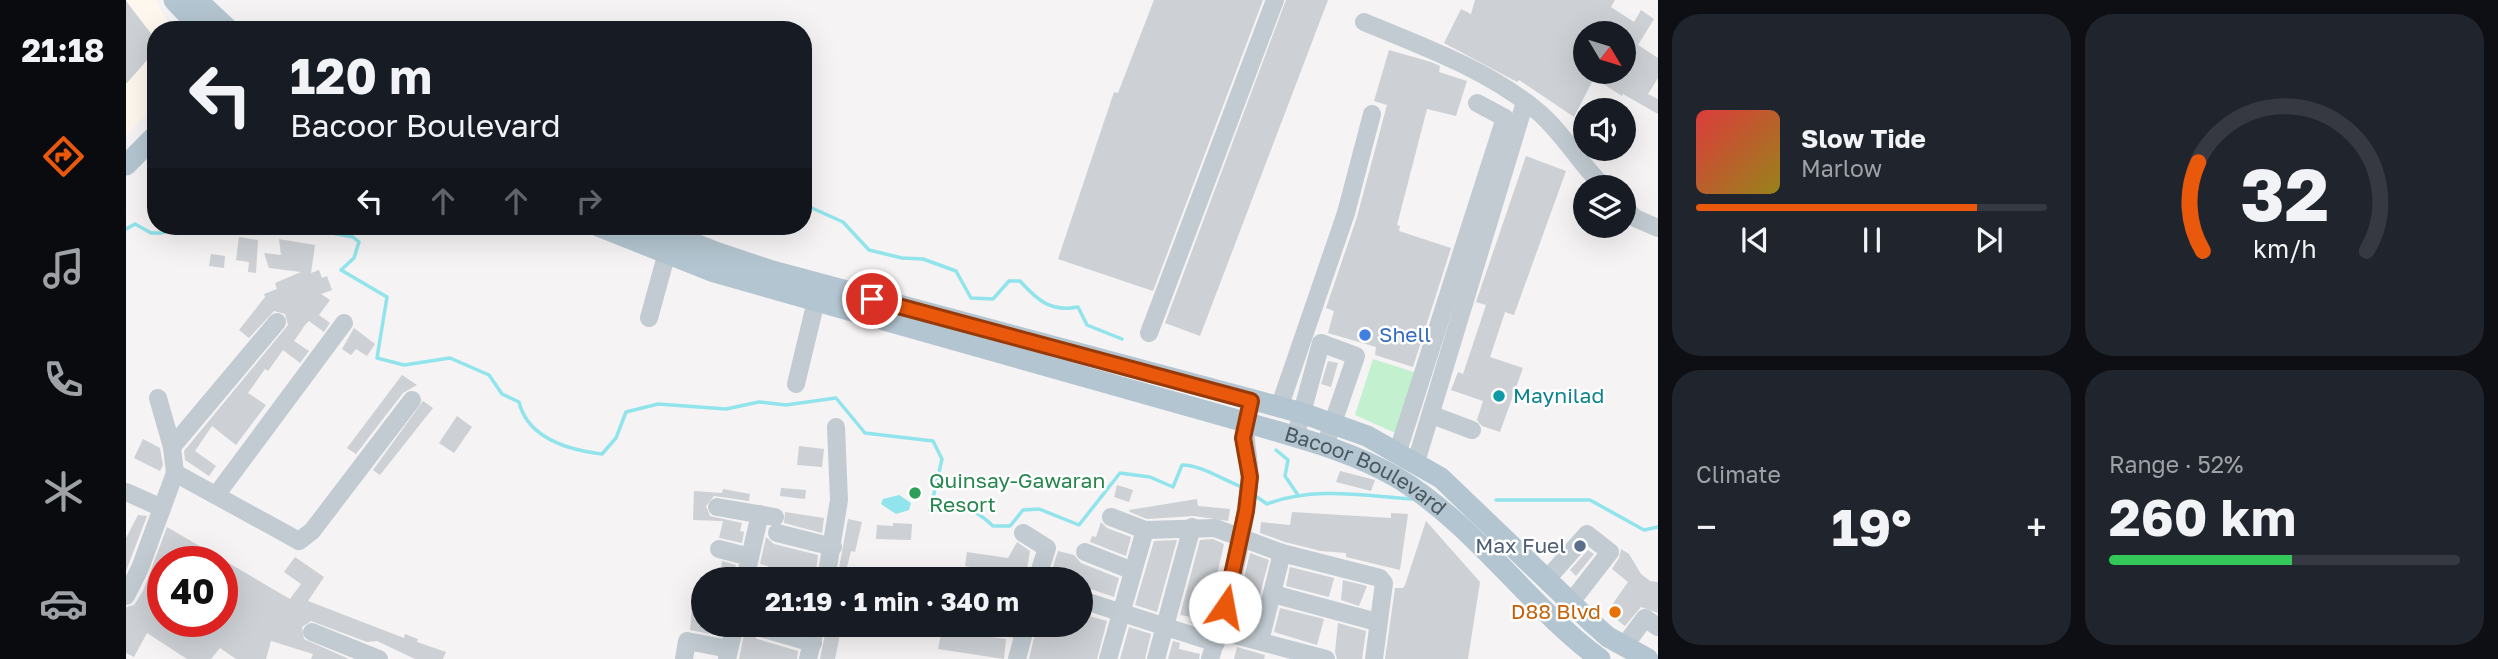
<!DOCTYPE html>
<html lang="en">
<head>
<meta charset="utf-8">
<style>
  body { margin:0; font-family:"Golos Text",sans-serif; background:#20242c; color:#f1f3f6; height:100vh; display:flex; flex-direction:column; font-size:26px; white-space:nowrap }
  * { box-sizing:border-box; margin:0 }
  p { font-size:23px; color:#9ea1a6 }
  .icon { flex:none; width:38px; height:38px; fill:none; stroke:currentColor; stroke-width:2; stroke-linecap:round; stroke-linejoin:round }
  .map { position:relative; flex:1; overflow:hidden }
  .sheet { display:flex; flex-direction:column; gap:14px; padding:14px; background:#0d0f14; width:840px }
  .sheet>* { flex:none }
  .banner { position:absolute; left:21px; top:21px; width:665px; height:214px; border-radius:28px; box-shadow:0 7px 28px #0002; background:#171b24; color:#f1f3f6; overflow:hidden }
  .needle { width:46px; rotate:128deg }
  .controls { position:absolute; left:1447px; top:21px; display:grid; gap:14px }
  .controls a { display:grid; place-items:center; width:63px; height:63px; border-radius:50%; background:#171b24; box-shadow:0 7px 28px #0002; font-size:35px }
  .speed { position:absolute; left:21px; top:546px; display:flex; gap:14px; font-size:35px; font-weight:700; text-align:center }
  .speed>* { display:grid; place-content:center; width:91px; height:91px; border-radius:50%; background:#171b24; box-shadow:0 7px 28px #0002; line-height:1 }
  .speed .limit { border:10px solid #d22; background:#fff; color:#111 }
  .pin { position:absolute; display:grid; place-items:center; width:60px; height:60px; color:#fff; margin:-30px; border:4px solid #fff; border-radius:50%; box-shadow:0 2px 7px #0007 }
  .me { position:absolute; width:77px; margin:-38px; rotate:12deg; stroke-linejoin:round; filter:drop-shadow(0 0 5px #0008) }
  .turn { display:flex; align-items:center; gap:24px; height:147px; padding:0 28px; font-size:32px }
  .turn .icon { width:91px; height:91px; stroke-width:2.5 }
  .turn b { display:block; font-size:49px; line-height:60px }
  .lanes { display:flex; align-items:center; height:66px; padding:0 28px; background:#0003; justify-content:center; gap:35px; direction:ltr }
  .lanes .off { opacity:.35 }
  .big { font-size:52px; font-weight:700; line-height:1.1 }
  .sheet .widget { flex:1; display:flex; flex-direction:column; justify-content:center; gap:10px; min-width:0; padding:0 24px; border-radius:28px; background:#20242c }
  .sheet .dial { align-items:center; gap:0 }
  .dial svg { height:182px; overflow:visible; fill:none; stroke:#363941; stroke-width:7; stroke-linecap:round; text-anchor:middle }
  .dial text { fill:#f1f3f6; stroke:none }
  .song { display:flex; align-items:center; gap:21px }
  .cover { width:84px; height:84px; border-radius:10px; background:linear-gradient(135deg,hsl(0 70% 55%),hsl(50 70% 35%)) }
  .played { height:7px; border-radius:4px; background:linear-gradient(90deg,#ea580c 80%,#363941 80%) }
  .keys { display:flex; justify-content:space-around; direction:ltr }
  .heat { display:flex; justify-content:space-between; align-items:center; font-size:38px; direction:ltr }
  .charge { height:10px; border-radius:5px; background:linear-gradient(90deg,#34c759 52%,#363941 0) }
  .sheet .tiles { flex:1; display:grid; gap:14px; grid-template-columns:repeat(2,1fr) }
  .trip { position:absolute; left:565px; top:567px; width:402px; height:70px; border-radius:35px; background:#171b24; box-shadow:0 7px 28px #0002; font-weight:700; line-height:70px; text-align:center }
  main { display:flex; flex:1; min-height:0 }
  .tab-bar { display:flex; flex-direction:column; width:126px; justify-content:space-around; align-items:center; background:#090b0e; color:#9ea1a6 }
  .tab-bar .icon { width:49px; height:49px }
  .tab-bar .selected { color:#ea580c }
  .tab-bar b { font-size:32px; color:#f1f3f6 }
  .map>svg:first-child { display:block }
  .commercial { fill:#fdf7ee }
  .green { fill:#c3f0cf }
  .water { fill:#91e4ec }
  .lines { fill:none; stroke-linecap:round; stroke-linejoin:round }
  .stream { stroke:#91e4ec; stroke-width:3.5 }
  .building { fill:#cdd0d4; fill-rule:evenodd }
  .minor { stroke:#c1cbd1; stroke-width:18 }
  .major { stroke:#b3c5d0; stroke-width:21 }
  .route-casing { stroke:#983908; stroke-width:18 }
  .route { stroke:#ea580c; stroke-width:12 }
  .shop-dot { fill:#3f7fe0; stroke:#fff; stroke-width:2.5 }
  .culture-dot { fill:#0f9aa8; stroke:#fff; stroke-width:2.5 }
  .leisure-dot { fill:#2e9e5b; stroke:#fff; stroke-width:2.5 }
  .service-dot { fill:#5c6f8a; stroke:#fff; stroke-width:2.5 }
  .food-dot { fill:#e8710a; stroke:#fff; stroke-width:2.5 }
  .labels { text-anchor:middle; stroke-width:5; stroke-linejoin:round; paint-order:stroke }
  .shop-label { font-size:21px; fill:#366cbe; stroke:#fff; text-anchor:start }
  .culture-label { font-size:21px; fill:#0d838f; stroke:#fff; text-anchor:start }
  .street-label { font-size:21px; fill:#4a5860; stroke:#fff }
  .leisure-label { font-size:21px; fill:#27864d; stroke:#fff; text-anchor:start }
  .service-label { font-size:21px; fill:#4e5e75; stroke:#fff; text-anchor:end }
  .food-label { font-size:21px; fill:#c56008; stroke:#fff; text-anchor:end }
</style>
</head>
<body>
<main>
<nav class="tab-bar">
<b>21:18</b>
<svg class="icon selected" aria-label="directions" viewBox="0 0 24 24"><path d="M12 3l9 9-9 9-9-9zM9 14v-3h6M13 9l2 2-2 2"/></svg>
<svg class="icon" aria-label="music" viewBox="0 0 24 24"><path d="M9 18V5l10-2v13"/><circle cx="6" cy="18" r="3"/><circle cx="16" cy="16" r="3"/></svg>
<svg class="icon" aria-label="phone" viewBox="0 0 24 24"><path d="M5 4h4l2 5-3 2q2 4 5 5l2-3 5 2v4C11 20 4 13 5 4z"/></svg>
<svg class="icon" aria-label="climate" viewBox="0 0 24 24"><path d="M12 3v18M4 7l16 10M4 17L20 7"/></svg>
<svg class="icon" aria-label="car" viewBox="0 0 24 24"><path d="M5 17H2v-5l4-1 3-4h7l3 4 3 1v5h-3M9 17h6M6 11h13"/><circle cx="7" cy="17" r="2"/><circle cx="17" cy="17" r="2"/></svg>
</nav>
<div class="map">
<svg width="1532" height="659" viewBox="0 0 1532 659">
  <rect width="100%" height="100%" fill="#f5f3f3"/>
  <path class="commercial" d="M0 0H30L46 30H30V104L0 136Z"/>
  <path class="green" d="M1247 359 1294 374 1274 435 1229 415Z"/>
  <path class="water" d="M773 495 785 503 783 510 770 514 755 504 757 499Z"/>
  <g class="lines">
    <g class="stream">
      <path d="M677 204 717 222 743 250 776 258 797 259 830 271 845 298 867 299 883 281H894C912 301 925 312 952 307L961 325 996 339"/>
      <path d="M169 226 227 237 233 242 228 258 215 270 261 297 251 358 278 365 324 358 363 375 376 394 393 402C402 439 443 450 476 454L490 438 500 412 532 404 600 409 633 402 660 405 710 398 739 433 807 441 816 459 804 511C835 505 844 504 867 526H884L897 510 913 509 953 525 994 473 1024 477 1047 487 1056 465C1075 465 1097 480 1116 487"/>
      <path d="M0 229 9 224 25 233H35L56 226"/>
      <path d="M1150 450 1162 460 1159 476 1172 495"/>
      <path d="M1128 495 1141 504C1188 486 1239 496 1288 499"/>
      <path d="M1370 500H1464L1518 530 1532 527"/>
    </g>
  </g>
  <g class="building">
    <path d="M1028 0H1137L1027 291 932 259 988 92 992 93Z"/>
    <path d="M1160 0H1202L1074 336 1039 323Z"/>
    <path d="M1349 0H1489L1485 7 1508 22 1515 10 1528 19 1512 45 1532 58V78L1522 94 1532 99V114L1497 94 1496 96 1468 78 1448 117 1393 80 1391 82 1318 43 1335 9 1345 14ZM1460 33H1498V72H1460Z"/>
    <path d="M0 1 30 40V50L0 84Z"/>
    <path d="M1263 50 1305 62 1314 66 1313 72 1341 81 1330 116 1301 109 1271 225 1274 226 1273 231 1325 248 1287 367 1249 355 1250 347 1202 333 1208 311 1200 308 1231 217 1261 105 1248 101Z"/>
    <path d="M1400 156 1440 171 1388 315 1379 312 1364 357 1397 368 1374 432 1356 426 1351 420 1357 401 1325 390 1332 372 1337 374 1360 305 1350 302Z"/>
    <path d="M113 237 132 240 130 273 122 272 123 262 110 260Z"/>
    <path d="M153 239 189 245 185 273 193 270 196 278 201 276 206 290 195 294 204 300 193 315 204 323 198 332 183 321 179 325 168 341 183 351 174 363 157 350 142 371 139 369 122 393 140 405 110 445 86 426 69 451 90 466 83 476 59 460 58 451 162 325 159 314 148 311 123 338 113 330 139 297 138 294 151 289 149 283 175 272 143 268 138 253 155 255Z"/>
    <path d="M85 254 99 256 98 268 83 266Z"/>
    <path d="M228 328 249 344 241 356 230 349 225 355 216 349Z"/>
    <path d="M1202 361 1212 363 1205 387 1195 384Z"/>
    <path d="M276 375 291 385 277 393 230 454 221 448Z"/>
    <path d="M297 401 307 408 254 475 247 470Z"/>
    <path d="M331 416 346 427 328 453 313 443Z"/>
    <path d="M17 439 34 448 37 465 34 471 8 458Z"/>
    <path d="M673 446 698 449 696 467 671 465Z"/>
    <path d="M1214 471 1249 480 1245 491 1210 482Z"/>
    <path d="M991 485 1007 490 1003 502 988 497Z"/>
    <path d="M655 488 680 490 679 499 654 496Z"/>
    <path d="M597 489 624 494 623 501 588 496 580 506 584 516 616 523 614 531 618 532 616 543 593 538 597 521 567 520 568 491 596 493Z"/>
    <path d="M1071 499 1072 506 1104 509 1102 521 1068 516 1021 519 1004 512 1003 510Z"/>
    <path d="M659 512 698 518 696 533 658 523Z"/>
    <path d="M1166 512 1265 518V513L1282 514 1274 570 1220 557V553L1195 551 1159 542 1134 533 1135 522 1164 525Z"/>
    <path d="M12 515 21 516 0 571V538Z"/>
    <path d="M722 519 736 522 729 552 725 551 718 579H711Z"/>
    <path d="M1300 521 1354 582 1342 659H1259L1269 588H1277L1279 585Z"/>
    <path d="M975 522 981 528 1005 537 1000 556 964 542 966 536 970 537Z"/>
    <path d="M767 523 786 524 785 540 750 539 751 525 767 526Z"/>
    <path d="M41 527 164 599 175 584 158 572 169 557 198 577 182 601 278 638 279 634 292 639 291 642 320 652 317 659H289L251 641 241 642 185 621 176 627 178 639 223 659H185L187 654 145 641 140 659H110L94 648 85 659H61L21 633 8 657 0 653V607L8 605 17 591ZM37 557 45 562H96V621H37Z"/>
    <path d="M640 537 648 544 692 555 689 579 641 573 642 566 634 564Z"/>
    <path d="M1087 539 1098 544 1079 628 1065 623 1066 617 1054 615 1074 540Z"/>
    <path d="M1051 540 1031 612 1009 605 1028 541Z"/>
    <path d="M891 542 904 551 900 575 839 566 841 552 882 558Z"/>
    <path d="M1495 549 1503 554 1515 574 1524 581 1532 582V613L1515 607 1499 626 1481 612 1502 582 1486 569 1493 558Z"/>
    <path d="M1462 550 1468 554 1450 576 1444 570Z"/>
    <path d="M932 551 948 555 955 563 993 578 988 597 956 586V579H936L938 573 926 570Z"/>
    <path d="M1124 553 1143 560 1126 625 1108 620Z"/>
    <path d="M596 561 610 565 606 579H594Z"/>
    <path d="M1164 567 1208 578 1203 597 1160 586Z"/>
    <path d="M1217 580 1241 586 1233 606 1215 600Z"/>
    <path d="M566 607 578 612V625L597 627 595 636 564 630Z"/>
    <path d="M1154 608 1198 619 1191 645 1148 632Z"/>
    <path d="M956 614 981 621 971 659H903L911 625H956Z"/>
    <path d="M1212 623 1240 631 1236 659H1211L1209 652Z"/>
    <path d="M620 625H624V631L631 639 672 651 671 659H613Z"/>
    <path d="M701 625H716L709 659H694Z"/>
    <path d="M817 625 852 630 860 636 880 639 878 659 812 649Z"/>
    <path d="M1003 627 1025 634 1019 659H994Z"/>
    <path d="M1047 641 1054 643 1053 649 1074 654 1073 659H1042Z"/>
    <path d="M1111 647 1139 655 1138 659H1108Z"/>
  </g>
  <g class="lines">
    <g class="minor">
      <path d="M1238 22C1298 47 1360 69 1410 110 1436 131 1454 164 1478 187"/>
      <path d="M1498 207 1509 218 1532 228"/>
      <path d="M523 318 540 256"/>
      <path d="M1023 333 1149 0"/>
      <path d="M670 384 690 301"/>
      <path d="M1153 408 1220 213 1246 114"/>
      <path d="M1306 415 1346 430"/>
      <path d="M1169 438 1195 343 1230 356 1202 437"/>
      <path d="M46 447 151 322"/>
      <path d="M1272 451 1379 118 1351 103"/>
      <path d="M1290 462 1399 102"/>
      <path d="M49 473 173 541 186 531 286 400"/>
      <path d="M0 492 36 508"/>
      <path d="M91 494 218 323"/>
      <path d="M591 507 649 517"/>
      <path d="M985 517 1019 530 1089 528 1156 553 1254 578 1258 583 1248 659"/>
      <path d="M651 533 707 547"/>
      <path d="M897 533 921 548 911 579"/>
      <path d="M593 549 624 557"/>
      <path d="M959 552 1007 571"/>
      <path d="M832 577 852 579"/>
      <path d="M619 579 634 514"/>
      <path d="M700 579 713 500 710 427"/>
      <path d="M1421 579 1461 534 1484 552 1445 602"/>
      <path d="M1147 594 1251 622"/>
      <path d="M0 596 14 568 49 473 46 447 32 398"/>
      <path d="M956 600 1090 643"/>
      <path d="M576 601H578"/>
      <path d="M862 625 898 630"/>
      <path d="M635 628 687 643"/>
      <path d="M1094 631 1200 659"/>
      <path d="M186 632 253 659"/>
      <path d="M1134 641 1156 553"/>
      <path d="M1498 646 1519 618 1532 627"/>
      <path d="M558 659 561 641 603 649"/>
      <path d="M601 659 609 625"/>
      <path d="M682 659 690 625"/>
      <path d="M891 659 900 625"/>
      <path d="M982 659 1019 530"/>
      <path d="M1030 659 1066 527"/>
      <path d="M1084 659C1102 603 1117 542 1123 484 1126 457 1114 438 1123 409"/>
    </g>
    <g class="major">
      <path d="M48 0 76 30"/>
      <path d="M71 0 103 30"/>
      <path d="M0 165 30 135"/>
      <path id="s1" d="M472 226 588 272 1119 422C1169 437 1224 450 1270 477 1349 524 1401 605 1474 659"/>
      <path d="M524 226 592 253 646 271 1176 413 1241 436 1315 478 1464 621 1482 637 1522 659"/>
    </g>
  </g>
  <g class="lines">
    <defs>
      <path id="route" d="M746 299 1125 401 1117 438 1124 477 1120 511 1099 607"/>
    </defs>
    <use href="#route" class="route-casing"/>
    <use href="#route" class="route"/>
  </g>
  <circle class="shop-dot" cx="1239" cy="335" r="7"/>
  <circle class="culture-dot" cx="1373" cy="396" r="7"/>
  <circle class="leisure-dot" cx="789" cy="493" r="7"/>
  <circle class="service-dot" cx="1454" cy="546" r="7"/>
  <circle class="food-dot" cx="1489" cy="612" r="7"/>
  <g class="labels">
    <g class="shop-label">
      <text x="1253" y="342">Shell</text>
    </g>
    <g class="culture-label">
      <text x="1387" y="403">Maynilad</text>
    </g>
    <g class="street-label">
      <text dy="7" stroke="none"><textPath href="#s1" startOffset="807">Bacoor Boulevard</textPath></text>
    </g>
    <g class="leisure-label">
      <text x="803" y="488">Quinsay-Gawaran<tspan x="803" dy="24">Resort</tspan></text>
    </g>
    <g class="service-label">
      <text x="1440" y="553">Max Fuel</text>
    </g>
    <g class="food-label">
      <text x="1475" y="619">D88 Blvd</text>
    </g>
  </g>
</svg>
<div class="controls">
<a><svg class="needle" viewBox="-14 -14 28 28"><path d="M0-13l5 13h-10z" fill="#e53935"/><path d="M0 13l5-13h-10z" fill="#9ea1a6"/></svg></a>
<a><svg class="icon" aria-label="sound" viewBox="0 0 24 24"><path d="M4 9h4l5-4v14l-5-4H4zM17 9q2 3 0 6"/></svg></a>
<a><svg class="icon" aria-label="layers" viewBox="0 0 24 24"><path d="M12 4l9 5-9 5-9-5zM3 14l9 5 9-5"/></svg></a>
</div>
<div class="speed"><div class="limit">40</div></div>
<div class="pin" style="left:746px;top:299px;background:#d93025"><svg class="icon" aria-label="arrive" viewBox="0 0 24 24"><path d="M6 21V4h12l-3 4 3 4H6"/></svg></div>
<svg class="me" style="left:1099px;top:607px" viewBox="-20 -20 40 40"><circle r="19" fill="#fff"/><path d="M0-13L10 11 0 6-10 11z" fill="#ea580c"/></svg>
<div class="trip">21:19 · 1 min · 340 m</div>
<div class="banner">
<div class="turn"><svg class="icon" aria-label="left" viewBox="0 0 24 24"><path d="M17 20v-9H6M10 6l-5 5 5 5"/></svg><div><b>120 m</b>Bacoor Boulevard</div></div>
<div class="lanes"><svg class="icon" aria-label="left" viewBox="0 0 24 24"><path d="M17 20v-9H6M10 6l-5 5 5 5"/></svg><svg class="icon off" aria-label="ahead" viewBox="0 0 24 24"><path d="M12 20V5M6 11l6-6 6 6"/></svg><svg class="icon off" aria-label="ahead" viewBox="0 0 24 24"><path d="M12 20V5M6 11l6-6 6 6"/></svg><svg class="icon off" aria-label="right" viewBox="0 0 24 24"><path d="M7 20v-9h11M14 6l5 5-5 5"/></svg></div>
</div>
</div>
<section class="sheet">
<div class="tiles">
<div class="widget">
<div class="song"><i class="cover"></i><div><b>Slow Tide</b><p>Marlow</p></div></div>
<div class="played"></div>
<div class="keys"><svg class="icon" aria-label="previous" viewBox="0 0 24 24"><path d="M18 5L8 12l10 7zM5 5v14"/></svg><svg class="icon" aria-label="pause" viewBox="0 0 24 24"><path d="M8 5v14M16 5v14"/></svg><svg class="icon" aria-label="next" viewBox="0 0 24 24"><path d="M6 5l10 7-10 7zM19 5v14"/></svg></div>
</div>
<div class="widget dial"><svg viewBox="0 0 100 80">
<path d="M14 69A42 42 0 1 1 86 69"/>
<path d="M14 69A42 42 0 0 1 12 30" stroke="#ea580c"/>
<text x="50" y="56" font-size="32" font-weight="700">32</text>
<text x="50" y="72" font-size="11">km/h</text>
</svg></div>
<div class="widget"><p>Climate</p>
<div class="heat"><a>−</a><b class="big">19°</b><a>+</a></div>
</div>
<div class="widget"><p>Range · 52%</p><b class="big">260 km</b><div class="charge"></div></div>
</div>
</section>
</main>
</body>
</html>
